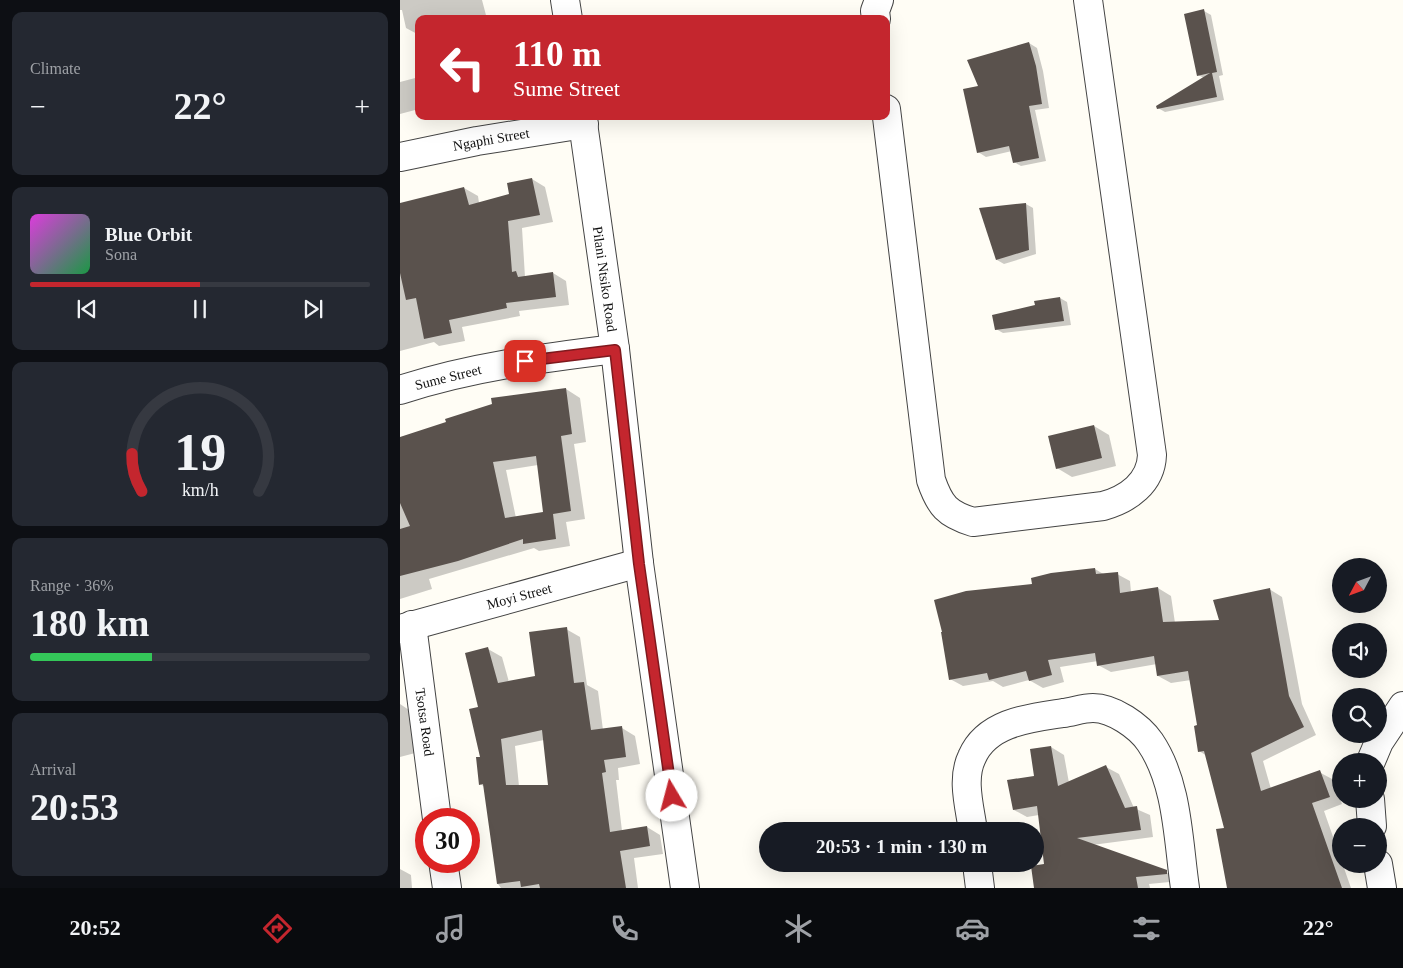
<!DOCTYPE html>
<html lang="en">
<head>
<meta charset="utf-8">
<style>
  body { margin:0; font-family:Georgia,serif; background:#242831; color:#f1f3f6; height:100vh; display:flex; flex-direction:column; font-size:19px; white-space:nowrap }
  * { box-sizing:border-box; margin:0 }
  p { font-size:16px; color:#9ea1a6 }
  .icon { flex:none; width:28px; height:28px; fill:none; stroke:currentColor; stroke-width:2; stroke-linecap:round; stroke-linejoin:round }
  .map { position:relative; flex:1; overflow:hidden }
  .panel { display:flex; flex-direction:column; gap:12px; padding:12px; background:#0d0f14; width:400px }
  .panel>* { flex:none }
  .banner { position:absolute; left:15px; top:15px; width:475px; height:105px; border-radius:10px; box-shadow:0 5px 20px #0002; background:#c4262e; color:#fff; overflow:hidden }
  .needle { width:32px; rotate:229deg }
  .fabs { position:absolute; left:932px; top:558px; display:grid; gap:10px }
  .fabs a { display:grid; place-items:center; width:55px; height:55px; border-radius:50%; background:#171b24; box-shadow:0 5px 20px #0002; font-size:25px }
  .speed { position:absolute; left:15px; top:808px; display:flex; gap:10px; font-size:25px; font-weight:700; text-align:center }
  .speed>* { display:grid; place-content:center; width:65px; height:65px; border-radius:50%; background:#171b24; box-shadow:0 5px 20px #0002; line-height:1 }
  .speed .limit { border:8px solid #d22; background:#fff; color:#111 }
  .pin { position:absolute; display:grid; place-items:center; width:42px; height:42px; color:#fff; margin:-21px; border-radius:10px; box-shadow:0 2px 8px #0006 }
  .me { position:absolute; width:55px; margin:-28px; rotate:352deg; stroke-linejoin:round; filter:drop-shadow(0 0 4px #0008) }
  .turn { display:flex; align-items:center; gap:18px; height:105px; padding:0 15px; font-size:22px }
  .turn .icon { width:65px; height:65px; stroke-width:2.5 }
  .turn b { display:block; font-size:35px; line-height:42px }
  .big { font-size:38px; font-weight:700; line-height:1.1 }
  .panel .card { flex:1; display:flex; flex-direction:column; justify-content:center; gap:8px; min-width:0; padding:0 18px; border-radius:10px; background:#242831 }
  .panel .dial { align-items:center; gap:0 }
  .dial svg { height:130px; overflow:visible; fill:none; stroke:#363941; stroke-width:7; stroke-linecap:round; text-anchor:middle }
  .dial text { fill:#f1f3f6; stroke:none }
  .song { display:flex; align-items:center; gap:15px }
  .cover { width:60px; height:60px; border-radius:8px; background:linear-gradient(135deg,hsl(300 70% 55%),hsl(140 70% 35%)) }
  .played { height:5px; border-radius:2px; background:linear-gradient(90deg,#c4262e 50%,#363941 50%) }
  .keys { display:flex; justify-content:space-around; direction:ltr }
  .heat { display:flex; justify-content:space-between; align-items:center; font-size:28px; direction:ltr }
  .charge { height:8px; border-radius:4px; background:linear-gradient(90deg,#34c759 36%,#363941 0) }
  .trip { position:absolute; left:359px; top:822px; width:285px; height:50px; border-radius:25px; background:#171b24; box-shadow:0 5px 20px #0002; font-weight:700; line-height:50px; text-align:center }
  .tabs { display:flex; height:80px; justify-content:space-around; align-items:center; background:#090b0e; color:#9ea1a6 }
  .tabs .icon { width:35px; height:35px }
  .tabs .selected { color:#c4262e }
  .tabs b { font-size:22px; color:#f1f3f6 }
  main { display:flex; flex:1; min-height:0 }
  .map>svg:first-child { display:block }
  .shadow { fill:#0003; fill-rule:evenodd }
  .building { fill:#5a524d; fill-rule:evenodd }
  .lines { fill:none; stroke-linecap:round; stroke-linejoin:round }
  .minor-casing { stroke:#444; stroke-width:30 }
  .minor { stroke:#fff; stroke-width:28 }
  .route-casing { stroke:#7f191e; stroke-width:12 }
  .route { stroke:#c4262e; stroke-width:9 }
  .labels { text-anchor:middle; stroke-width:5; stroke-linejoin:round; paint-order:stroke }
  .street-label { font-size:14px; fill:#111; stroke:#fff }
</style>
</head>
<body>
<main>
<section class="panel">
<div class="card"><p>Climate</p>
<div class="heat"><a>−</a><b class="big">22°</b><a>+</a></div>
</div>
<div class="card">
<div class="song"><i class="cover"></i><div><b>Blue Orbit</b><p>Sona</p></div></div>
<div class="played"></div>
<div class="keys"><svg class="icon" aria-label="previous" viewBox="0 0 24 24"><path d="M18 5L8 12l10 7zM5 5v14"/></svg><svg class="icon" aria-label="pause" viewBox="0 0 24 24"><path d="M8 5v14M16 5v14"/></svg><svg class="icon" aria-label="next" viewBox="0 0 24 24"><path d="M6 5l10 7-10 7zM19 5v14"/></svg></div>
</div>
<div class="card dial"><svg viewBox="0 0 100 80">
<path d="M14 69A42 42 0 1 1 86 69"/>
<path d="M14 69A42 42 0 0 1 8 46" stroke="#c4262e"/>
<text x="50" y="56" font-size="32" font-weight="700">19</text>
<text x="50" y="72" font-size="11">km/h</text>
</svg></div>
<div class="card"><p>Range · 36%</p><b class="big">180 km</b><div class="charge"></div></div>
<div class="card"><p>Arrival</p><b class="big">20:53</b></div>
</section>
<div class="map">
<svg width="1003" height="888" viewBox="0 0 1003 888">
  <rect width="100%" height="100%" fill="#fffdf5"/>
  <g class="shadow">
    <path d="M0 0H82L87 19H19V35L6 28 2 10H0Z"/>
    <path d="M804 11 811 15 823 75 819 76 824 100 765 112 758 108 804 78 798 75Z"/>
    <path d="M629 43 637 48 643 71 649 108 635 110 646 161 621 166 614 162 612 151 586 157 578 152Z"/>
    <path d="M19 77V111L15 110 0 114V82Z"/>
    <path d="M132 179 145 187 153 222 122 228 125 277 153 273 166 281 169 305 119 311 120 316 62 327 65 341 39 346 34 342 0 351V204L64 188 78 196 79 203 111 195Z"/>
    <path d="M626 204 633 208 636 254 604 264 597 260Z"/>
    <path d="M660 298 667 302 671 325 603 333 596 329 637 306Z"/>
    <path d="M166 389 180 398 186 442 174 444 185 519 166 522 170 546 139 551 134 548 29 579 32 589 0 599V438ZM138 465 145 514 116 518 106 470Z"/>
    <path d="M694 426 709 435 716 466 672 477 657 468Z"/>
    <path d="M695 569 705 575 717 574 730 581 731 592 758 588 771 596 775 623 820 621 869 589 882 597 902 704 916 735 863 761 871 789 919 772 932 779 942 804 924 811 951 888H828L826 828 807 756 799 751 798 726 791 680 771 683 758 676 757 664 711 672 698 665V661L660 667 664 682 643 688 629 680 603 687 593 681 563 686 550 679 634 585Z"/>
    <path d="M166 629 180 637 187 685 198 691 203 730 222 728 235 736 240 764 218 768 219 780H216L222 831 247 827 260 835 263 854 234 858 238 888H101L98 884 85 787 80 784 82 758 80 708 88 649 102 657 109 682 136 677ZM144 740 149 786H119L115 746Z"/>
    <path d="M0 704 9 710 19 752 0 757Z"/>
    <path d="M651 747 664 755 669 783 706 767 719 774 734 808 750 815 753 837 692 845 766 872 780 881 749 884 750 888H637L646 866 639 815 627 817 614 810 636 777Z"/>
    <path d="M0 869 11 875 12 888H0Z"/>
  </g>
  <g class="building">
    <path d="M804 9 817 72 812 73 817 97 757 109 756 106 810 73 797 76 784 14Z"/>
    <path d="M629 42 636 66 642 104 629 106 639 158 613 163 609 146 577 153 563 89 578 86 567 60Z"/>
    <path d="M132 178 140 215 108 221 112 272 116 271 118 277 153 272 156 297 106 303 107 308 49 320 52 333 24 339 16 298 6 300 0 273V203L64 187 69 205 109 194 107 183Z"/>
    <path d="M626 203 629 250 596 260 579 208Z"/>
    <path d="M660 297 664 321 595 330 592 315 635 305 634 301Z"/>
    <path d="M166 388 172 434 161 436 171 511 153 514 156 539 123 544V539L58 561 0 576V529L10 526 0 503V437L46 422 45 419 92 404 91 398ZM136 456 143 512 105 518 93 462Z"/>
    <path d="M694 425 702 458 656 469 648 436Z"/>
    <path d="M695 568 696 574 718 572 720 593 758 587 763 622 819 620 813 600 870 588 889 696 904 727 851 753 861 791 920 770 930 797 912 803 942 888H827L816 829 824 828 804 751 798 752 794 726 797 725 788 671 757 676 754 656 697 666 695 653 648 660 652 675 629 681 626 671 589 680 587 673 549 680 541 632H542L534 600 566 591 632 584 631 578 651 573Z"/>
    <path d="M167 627 174 683 184 682 191 730 222 726 226 757 204 760 206 772 202 773 210 832 247 826 250 846 220 851 226 888H140L139 884 121 887 120 881 97 884 83 784 79 785 76 757H80L69 709 78 707 65 653 88 647 98 683 135 676 129 632ZM142 730 148 785H106L101 739Z"/>
    <path d="M651 746 658 786 706 765 725 808 737 806 741 830 677 838 767 870V874L736 877 738 888H634L631 866 644 864 637 806 613 810 607 780 634 776 630 749Z"/>
  </g>
  <g class="lines">
    <defs>
      <g id="minor">
        <path d="M165 0 168 19"/>
        <path d="M476 19 475 11 479 0"/>
        <path d="M486 109 531 480C540 506 547 514 573 522L703 506C728 499 751 483 752 455L688 0"/>
        <path d="M182 116 215 349 239 563 285 888"/>
        <path d="M0 157 77 141 184 124"/>
        <path d="M0 390C70 367 142 358 215 349"/>
        <path d="M12 625 37 819"/>
        <path d="M0 629 239 563"/>
        <path d="M971 761 979 742 1003 706"/>
        <path d="M970 799 972 826"/>
        <path d="M573 831C570 808 561 779 572 757 587 722 630 718 663 713 672 712 683 708 693 708 713 708 739 726 750 742 778 783 778 840 785 888"/>
        <path d="M43 861 47 888"/>
        <path d="M577 864 580 888"/>
        <path d="M978 864 982 888"/>
      </g>
    </defs>
    <use href="#minor" class="minor-casing"/>
    <use href="#minor" class="minor"/>
  </g>
  <g class="lines">
    <defs>
      <path id="route" d="M125 361 215 350 239 564 272 796"/>
    </defs>
    <use href="#route" class="route-casing"/>
    <use href="#route" class="route"/>
  </g>
  <g class="labels">
    <g class="street-label">
      <text transform="translate(91 139) rotate(-10)" y="5">Ngaphi Street</text>
      <text transform="translate(205 279) rotate(82)" y="5">Pilani Ntsiko Road</text>
      <text transform="translate(48 377) rotate(-14)" y="5">Sume Street</text>
      <text transform="translate(119 596) rotate(-15)" y="5">Moyi Street</text>
      <text transform="translate(25 722) rotate(82)" y="5">Tsotsa Road</text>
    </g>
  </g>
</svg>
<div class="fabs">
<a><svg class="needle" viewBox="-14 -14 28 28"><path d="M0-13l5 13h-10z" fill="#e53935"/><path d="M0 13l5-13h-10z" fill="#9ea1a6"/></svg></a>
<a><svg class="icon" aria-label="sound" viewBox="0 0 24 24"><path d="M4 9h4l5-4v14l-5-4H4zM17 9q2 3 0 6"/></svg></a>
<a><svg class="icon" aria-label="search" viewBox="0 0 24 24"><circle cx="10" cy="10" r="6"/><path d="M15 15l6 6"/></svg></a>
<a>+</a>
<a>−</a>
</div>
<div class="speed"><div class="limit">30</div></div>
<div class="pin" style="left:125px;top:361px;background:#d93025"><svg class="icon" aria-label="arrive" viewBox="0 0 24 24"><path d="M6 21V4h12l-3 4 3 4H6"/></svg></div>
<svg class="me" style="left:272px;top:796px" viewBox="-20 -20 40 40"><circle r="19" fill="#fff"/><path d="M0-13L10 11 0 6-10 11z" fill="#c4262e"/></svg>
<div class="trip">20:53 · 1 min · 130 m</div>
<div class="banner">
<div class="turn"><svg class="icon" aria-label="left" viewBox="0 0 24 24"><path d="M17 20v-9H6M10 6l-5 5 5 5"/></svg><div><b>110 m</b>Sume Street</div></div>
</div>
</div>
</main>
<nav class="tabs">
<b>20:52</b>
<svg class="icon selected" aria-label="directions" viewBox="0 0 24 24"><path d="M12 3l9 9-9 9-9-9zM9 14v-3h6M13 9l2 2-2 2"/></svg>
<svg class="icon" aria-label="music" viewBox="0 0 24 24"><path d="M9 18V5l10-2v13"/><circle cx="6" cy="18" r="3"/><circle cx="16" cy="16" r="3"/></svg>
<svg class="icon" aria-label="phone" viewBox="0 0 24 24"><path d="M5 4h4l2 5-3 2q2 4 5 5l2-3 5 2v4C11 20 4 13 5 4z"/></svg>
<svg class="icon" aria-label="climate" viewBox="0 0 24 24"><path d="M12 3v18M4 7l16 10M4 17L20 7"/></svg>
<svg class="icon" aria-label="car" viewBox="0 0 24 24"><path d="M5 17H2v-5l4-1 3-4h7l3 4 3 1v5h-3M9 17h6M6 11h13"/><circle cx="7" cy="17" r="2"/><circle cx="17" cy="17" r="2"/></svg>
<svg class="icon" aria-label="filters" viewBox="0 0 24 24"><path d="M4 7h16M4 17h16"/><circle cx="9" cy="7" r="2"/><circle cx="15" cy="17" r="2"/></svg>
<b>22°</b>
</nav>
</body>
</html>
